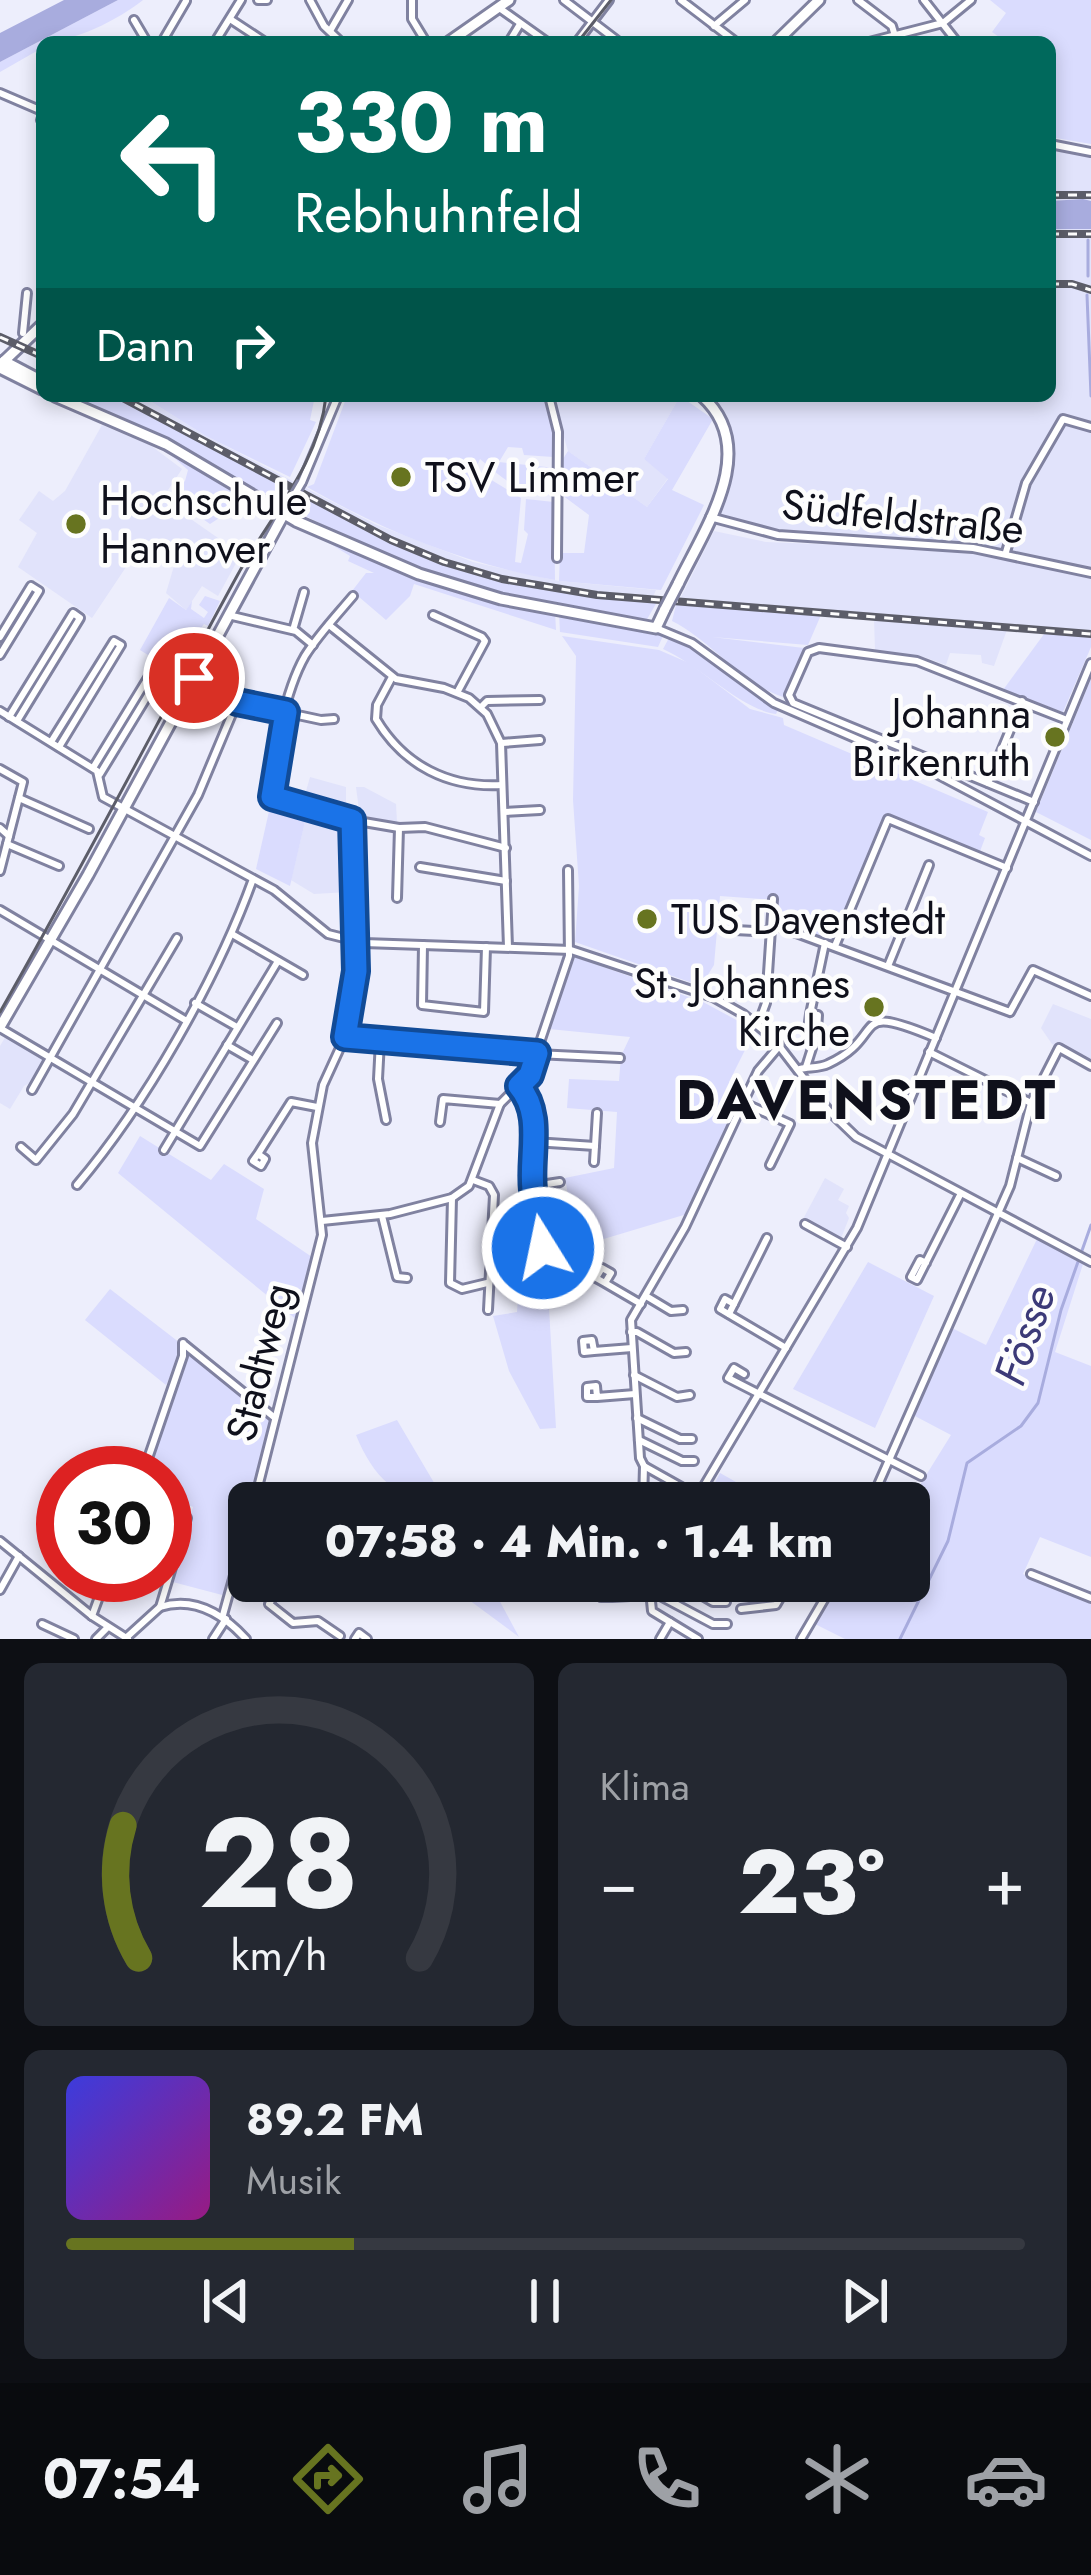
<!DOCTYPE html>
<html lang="de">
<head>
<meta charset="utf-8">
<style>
  body { margin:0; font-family:Jost,sans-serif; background:#242831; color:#f1f3f6; height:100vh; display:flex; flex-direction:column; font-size:45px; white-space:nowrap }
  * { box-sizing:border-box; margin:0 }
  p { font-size:39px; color:#9ea1a6 }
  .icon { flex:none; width:66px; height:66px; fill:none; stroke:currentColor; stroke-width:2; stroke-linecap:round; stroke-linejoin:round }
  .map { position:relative; height:1639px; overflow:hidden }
  .side { display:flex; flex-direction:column; gap:24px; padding:24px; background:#0d0f14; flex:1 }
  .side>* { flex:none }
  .hud { position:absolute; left:36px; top:36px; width:1020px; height:366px; border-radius:18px; box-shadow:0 6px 18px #0003; background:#00695c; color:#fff; overflow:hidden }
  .speed { position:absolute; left:36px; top:1446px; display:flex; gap:24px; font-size:60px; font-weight:700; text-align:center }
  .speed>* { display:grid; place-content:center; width:156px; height:156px; border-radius:50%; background:#171b24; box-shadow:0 6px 18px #0003; line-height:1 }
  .speed .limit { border:18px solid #d22; background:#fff; color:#111 }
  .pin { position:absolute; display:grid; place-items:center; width:102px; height:102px; color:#fff; margin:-51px; border:6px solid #fff; border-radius:50%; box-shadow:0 3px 12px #0007 }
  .me { position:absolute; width:132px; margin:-66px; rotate:350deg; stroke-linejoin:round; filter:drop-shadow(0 0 9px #0008) }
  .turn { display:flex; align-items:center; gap:42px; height:252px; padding:0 60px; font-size:54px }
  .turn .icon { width:156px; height:156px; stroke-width:2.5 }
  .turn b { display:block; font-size:84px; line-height:102px }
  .then { display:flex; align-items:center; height:114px; padding:0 60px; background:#0003; gap:24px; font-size:45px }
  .big { font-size:90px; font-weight:800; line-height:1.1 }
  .side .widget { flex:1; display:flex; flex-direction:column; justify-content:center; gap:18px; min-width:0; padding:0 42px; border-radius:18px; background:#242831 }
  .side .dial { align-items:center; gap:0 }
  .dial svg { height:312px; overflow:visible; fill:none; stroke:#363941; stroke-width:7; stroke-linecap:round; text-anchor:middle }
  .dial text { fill:#f1f3f6; stroke:none }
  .song { display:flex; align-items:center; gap:36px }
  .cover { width:144px; height:144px; border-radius:18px; background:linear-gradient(135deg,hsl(240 70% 55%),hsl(310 70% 35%)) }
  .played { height:12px; border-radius:6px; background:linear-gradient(90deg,#677420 30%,#363941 30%) }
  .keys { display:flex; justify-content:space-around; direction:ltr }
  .heat { display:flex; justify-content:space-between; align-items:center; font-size:66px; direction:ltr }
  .side .tiles { flex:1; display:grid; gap:24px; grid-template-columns:1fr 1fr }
  .widget:last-child { grid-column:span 2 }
  .trip { position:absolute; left:228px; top:1482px; width:702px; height:120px; border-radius:18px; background:#171b24; box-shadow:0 6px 18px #0003; font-weight:800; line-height:120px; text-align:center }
  .tab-bar { display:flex; height:192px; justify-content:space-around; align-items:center; background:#090b0e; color:#9ea1a6 }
  .tab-bar .icon { width:84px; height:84px }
  .tab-bar .active { color:#677420 }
  .tab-bar b { font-size:54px; color:#f1f3f6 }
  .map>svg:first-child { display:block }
  .built { fill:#e1e3fb }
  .green { fill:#dadcfe }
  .water { fill:#a8acde }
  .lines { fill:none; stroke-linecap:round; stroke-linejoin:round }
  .stream { stroke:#a8acde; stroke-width:3 }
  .minor-casing { stroke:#8082a0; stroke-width:12 }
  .major-casing { stroke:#8082a0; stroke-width:15 }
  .minor { stroke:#fff; stroke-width:6 }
  .major { stroke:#fff; stroke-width:9 }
  .tram { stroke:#5c5d69; stroke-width:3 }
  .rail-casing { stroke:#5c5d69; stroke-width:8 }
  .rail { stroke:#fdfdfd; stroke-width:3; stroke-dasharray:9; stroke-linecap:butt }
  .minor-bridge-casing { stroke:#8082a0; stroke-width:12; stroke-linecap:butt }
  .major-bridge-casing { stroke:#8082a0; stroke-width:15; stroke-linecap:butt }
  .minor-bridge { stroke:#fff; stroke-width:6 }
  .major-bridge { stroke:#fff; stroke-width:9 }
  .route-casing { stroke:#114b97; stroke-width:30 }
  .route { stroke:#1a73e8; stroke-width:21 }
  .poi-dot { fill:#677420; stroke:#fdfdfd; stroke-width:4.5 }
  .labels { text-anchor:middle; stroke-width:9; stroke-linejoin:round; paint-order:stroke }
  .poi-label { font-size:42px; fill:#0f101b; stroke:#fdfdfd; text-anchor:start }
  .street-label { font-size:42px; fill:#0f101b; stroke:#fdfdfd }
  .water-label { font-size:45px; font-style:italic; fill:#3c3a78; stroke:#fdfdfd }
  .district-label { font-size:54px; font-weight:bold; letter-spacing:3px; fill:#0f101b; stroke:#fdfdfd }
</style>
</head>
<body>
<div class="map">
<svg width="1091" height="1639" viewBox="0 0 1091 1639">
  <rect width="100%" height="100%" fill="#edeefc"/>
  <g class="built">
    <path d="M1050 144 1091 152V637L1008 627 994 666 982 663 981 655 950 653 946 665 924 657 875 650 874 618 677 605 714 531 766 542 936 549 778 535 710 517 719 495 729 442 702 396H1050V229L1086 226 1083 199 1050 201Z"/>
    <path d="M97 396H142L206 436 375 524 473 562 559 581 656 590 649 606 581 601 468 575 386 543 214 452Z"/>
    <path d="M552 396H680L644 459 668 478 647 507 568 451Z"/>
    <path d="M102 425 150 445 182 469 162 499 241 554 218 596 202 586 186 610 166 593 174 566 142 543 92 618 18 567 37 533 19 520 39 491 53 501 65 491Z"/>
    <path d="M310 777 346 787V812L303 802Z"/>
    <path d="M356 787H364L396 804 397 822 360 818Z"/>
    <path d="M308 809 346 821 348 892 314 894 291 880Z"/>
    <path d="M1053 1004 1091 1019V1065L1052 1044 1041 1028Z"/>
    <path d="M6 1036 48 1060 38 1079 24 1086 10 1109 0 1103V1046Z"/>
    <path d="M825 1178 844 1189 838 1200 849 1206 846 1213 849 1218 840 1241 802 1221Z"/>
  </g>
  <g class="green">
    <path d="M118 0H143C118 20 74 42 42 42V48L0 72V62Z"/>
    <path d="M990 0H1091V144L1050 137V42H1006L992 32 1006 13Z"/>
    <path d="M68 396H114L286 488 279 501Z"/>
    <path d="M142 396H315L310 420 316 422 290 477 206 436Z"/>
    <path d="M347 396H547L555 426 556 462 553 457 524 455 522 448 508 447 499 462 556 468V492C523 498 503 479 480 459L475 470 521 498 515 562 521 563 528 534 524 530 526 499 554 502 555 580C466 564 385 532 307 487L314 484Z"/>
    <path d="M680 396 713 419 672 490 704 505 661 590 559 581 560 553H584L589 515 562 495 561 462 568 451 647 507 668 479 644 459Z"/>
    <path d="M164 449 269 514 268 517 233 509 210 524 173 498V492L185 481 188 470Z"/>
    <path d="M300 496C342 517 383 541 427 558 501 587 579 595 657 602L646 621C580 611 511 603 447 581 395 563 345 536 296 511Z"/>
    <path d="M331 540 432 581 555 612 556 630 414 584 410 596 386 620 352 591 366 573H374L348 561 350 556 329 543Z"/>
    <path d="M205 596 220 601 208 626 204 624 201 628 203 631 180 675 140 650 169 598 186 610 192 601 191 609 204 618 208 612 199 605Z"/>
    <path d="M676 605 821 615 808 645 712 637 804 648 783 697C740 683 712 641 672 621Z"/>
    <path d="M559 613 663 636 658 647 560 632Z"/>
    <path d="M1047 630 1091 637V647L1063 712 1003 690Z"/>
    <path d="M562 636 659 650 689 663 750 709 783 718 784 725 988 812 979 835 985 838 979 854 885 815 832 942 774 920V900L720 896 714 965 701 986 575 942 579 886 573 800 576 656Z"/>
    <path d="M669 638 687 646 779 708 776 714C742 710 699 665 663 649Z"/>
    <path d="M1091 679V840L1036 812Z"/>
    <path d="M272 798 308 809 290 886 256 869Z"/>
    <path d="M575 957 703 1002 755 1030 729 1082 744 1088 687 1214 577 1247 565 1178 614 1168 617 1112 567 1108 569 1079 619 1081 621 1056 630 1037 549 1029Z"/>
    <path d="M140 1136 211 1180 224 1164 264 1189 256 1219 312 1257 297 1320 118 1173Z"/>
    <path d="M1037 1239 1083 1264 1055 1352 1091 1366V1557L1040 1537 1023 1574 1091 1602V1639H845L815 1624 839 1581H909V1503H873L885 1480 915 1493 951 1435 913 1415 952 1328 986 1345Z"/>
    <path d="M571 1254 548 1291 556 1428 540 1429 509 1371 493 1316 517 1312 520 1268Z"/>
    <path d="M868 1262 934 1296 875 1428 793 1389Z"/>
    <path d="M110 1289 180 1343 182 1352 166 1385 85 1320Z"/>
    <path d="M194 1348 275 1412 226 1596 169 1581 193 1507 165 1497V1473H145L189 1349Z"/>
    <path d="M397 1420 446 1503C398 1503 373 1477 356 1435Z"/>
    <path d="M720 1473 754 1492 749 1503H719L708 1496Z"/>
    <path d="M446 1581H489L519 1637 446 1583Z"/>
  </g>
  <g class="water">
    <path d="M64 0H118L0 62V33Z"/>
    <path d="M1083 199 1091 201V229H1050V201Z"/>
  </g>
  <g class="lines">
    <g class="stream">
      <path d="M1088 276V240"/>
      <path d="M1087 295 1091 396"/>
      <path d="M900 1639 948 1541 967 1463 1021 1426 1038 1403 1061 1310 1091 1225"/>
    </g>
    <defs>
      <g id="minor">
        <path d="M258 0H267"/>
        <path d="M310 0 324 26 341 42"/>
        <path d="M412 0V19L426 42"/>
        <path d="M564 0 619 42"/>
        <path d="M681 0 736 42"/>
        <path d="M858 0 892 26 895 36"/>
        <path d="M924 0 957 42"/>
        <path d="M498 7 547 42"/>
        <path d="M230 19 265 42"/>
        <path d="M134 20 147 42"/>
        <path d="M714 26 745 0"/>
        <path d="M330 31 348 0"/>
        <path d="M162 42 186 1"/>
        <path d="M215 42 241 0"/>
        <path d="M509 42 520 24"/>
        <path d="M577 42 609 0"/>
        <path d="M869 42 943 23 971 0"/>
        <path d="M0 93 42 111"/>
        <path d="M41 120 42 118"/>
        <path d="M1050 144 1091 152"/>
        <path d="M23 333 27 293"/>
        <path d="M549 396 558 432 557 558"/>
        <path d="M302 482 338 396"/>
        <path d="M710 517 778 535 973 548 1091 573"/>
        <path d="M1006 552 1026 483 1063 419 1091 427"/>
        <path d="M353 596C337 615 318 635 305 656 285 691 273 755 270 795L352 820 399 828 425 827 506 848"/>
        <path d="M228 615 296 631 313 645"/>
        <path d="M433 615 482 637 485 641 458 691"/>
        <path d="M329 625 396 679 444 688 469 698 487 714 501 743 508 947"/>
        <path d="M656 628 692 643 774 703 931 771 1091 856"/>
        <path d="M293 630 304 592"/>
        <path d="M0 637 31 586 39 591 0 655"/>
        <path d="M392 677 377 705 376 719C404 766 449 788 502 785"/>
        <path d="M196 679 237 702 321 720 334 719"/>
        <path d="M481 707 487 701 540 700"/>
        <path d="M0 711 97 771 103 797 274 890 328 934 364 943 571 950 713 997 743 1014 773 1038 829 1111 856 1137 1091 1262"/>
        <path d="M9 717 73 613 80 618 17 721"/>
        <path d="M51 742 114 641 121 645 59 747"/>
        <path d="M502 743 540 740"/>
        <path d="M93 768 154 668 162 672 100 774"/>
        <path d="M0 769 23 782 0 871"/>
        <path d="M988 783 1022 701"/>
        <path d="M19 798 89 829"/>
        <path d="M1034 802 793 703 789 695 808 652 819 648 917 661 1067 720"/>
        <path d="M504 812 540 810"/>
        <path d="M0 828 9 836"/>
        <path d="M7 844 59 866"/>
        <path d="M420 867 506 881"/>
        <path d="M397 898 399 828"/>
        <path d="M0 910 185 1020"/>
        <path d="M772 924 1010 1012 1033 970 1091 996"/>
        <path d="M735 930 771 932"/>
        <path d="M232 934 303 975"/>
        <path d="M423 945 422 1005 484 1012 486 947"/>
        <path d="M835 946 888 819 1007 868"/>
        <path d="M888 966 929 865"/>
        <path d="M195 1003 237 1027"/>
        <path d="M810 1014 808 1030 817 1031 818 1015 810 1014 825 943"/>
        <path d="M758 1025 766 1003 773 899"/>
        <path d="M0 1028 200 1146 277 1023"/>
        <path d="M345 1037 537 1053"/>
        <path d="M380 1041 378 1079 386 1120"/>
        <path d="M227 1045 253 1060"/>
        <path d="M929 1052 1031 1103"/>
        <path d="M536 1054 620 1058"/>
        <path d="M806 1067 813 1045"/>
        <path d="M800 1069C809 1067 820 1068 828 1064 889 1036 846 1000 936 1038"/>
        <path d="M519 1086C542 1113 531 1148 532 1180 532 1203 539 1226 543 1248"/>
        <path d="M32 1090 198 795 237 702"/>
        <path d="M744 1103 790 1124 770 1165"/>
        <path d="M440 1122 443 1099 500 1104"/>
        <path d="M534 1142 595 1146"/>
        <path d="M21 1147 36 1160 73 1114 177 938"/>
        <path d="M164 1150 278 961"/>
        <path d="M258 1154 265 1159 261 1166 253 1161 258 1154 291 1102 317 1107"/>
        <path d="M1017 1158 1056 1176"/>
        <path d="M594 1162 597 1113"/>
        <path d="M473 1180 489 1186 494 1195 488 1310"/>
        <path d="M77 1185C145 1105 217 979 253 879"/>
        <path d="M534 1186 560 1182"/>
        <path d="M452 1198 450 1283 462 1289 487 1283"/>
        <path d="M382 1216 397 1277 407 1278"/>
        <path d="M322 1221 390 1214 452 1198 469 1186 500 1104 529 1075 569 956 568 870"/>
        <path d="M805 1224 847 1247"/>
        <path d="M926 1263 920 1260 911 1277 917 1280 960 1195"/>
        <path d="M605 1283 596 1278 602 1268 611 1273 605 1283 641 1304"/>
        <path d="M646 1296 671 1311 683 1310"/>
        <path d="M734 1304 725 1299 720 1309 786 1348"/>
        <path d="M729 1314 767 1238"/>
        <path d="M631 1332H637L674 1353 686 1352"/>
        <path d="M185 1345 275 1418"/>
        <path d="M594 1351 584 1352 583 1341 592 1340 594 1351 632 1348"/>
        <path d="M744 1374 734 1368 728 1378 921 1476"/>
        <path d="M634 1375 677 1397 690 1395"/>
        <path d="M597 1397H587V1387L596 1386 597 1397 635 1394"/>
        <path d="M637 1418 680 1439H692"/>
        <path d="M639 1440 682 1461H694"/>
        <path d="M644 1466 710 1503"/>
        <path d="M143 1473 183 1356V1343"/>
        <path d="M698 1496 857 1228 1091 663"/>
        <path d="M254 1503 322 1235 312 1143 323 1085 345 1037 355 986 352 820"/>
        <path d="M594 1503 593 1494 604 1493 605 1503"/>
        <path d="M643 1503 644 1466 640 1458 631 1320 685 1227 758 1071 780 1045"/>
        <path d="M870 1503 1010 1186 1031 1103 1059 1048 1091 1066"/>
        <path d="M0 1541 92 1616 128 1639"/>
        <path d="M1031 1574 1091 1598"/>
        <path d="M283 1581 269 1604 293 1623 318 1621 340 1636"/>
        <path d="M649 1581 652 1611 698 1639"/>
        <path d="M677 1581 713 1602H726"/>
        <path d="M0 1590 19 1556"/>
        <path d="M649 1590 713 1624H727"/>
        <path d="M612 1597H601L600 1585 611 1584 612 1597 649 1595"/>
        <path d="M160 1607C195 1596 224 1615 246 1639"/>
        <path d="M741 1609 776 1605 790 1581"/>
        <path d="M223 1615 249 1521"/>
        <path d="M92 1616 107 1575"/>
        <path d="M42 1624 74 1639"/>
        <path d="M127 1637 160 1607 187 1518"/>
        <path d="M96 1639 108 1627"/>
        <path d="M213 1639 226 1619"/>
        <path d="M355 1639 359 1633 367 1639"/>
        <path d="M660 1639 670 1622"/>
        <path d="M801 1639 835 1581"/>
      </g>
      <g id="major">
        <path d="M449 42 509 0"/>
        <path d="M776 42 819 0"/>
        <path d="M4 361 42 381"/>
        <path d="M0 365 42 325"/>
        <path d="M0 368 42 389"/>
        <path d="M55 396 166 444 296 521 419 574 501 599 656 628 665 609"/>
        <path d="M678 584C705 528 761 449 702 396"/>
        <path d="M0 1027 88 875 287 508"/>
      </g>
    </defs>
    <use href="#minor" class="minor-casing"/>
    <use href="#major" class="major-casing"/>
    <use href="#minor" class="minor"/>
    <use href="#major" class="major"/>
    <g class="tram">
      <path d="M578 42 611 0"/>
      <path d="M0 1012C82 868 158 721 237 576 269 517 319 465 326 396"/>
    </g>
    <defs>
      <g id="rail">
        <path d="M1050 195H1091"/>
        <path d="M1050 234H1091"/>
        <path d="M1050 284H1072L1091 290"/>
        <path d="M0 337 42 356"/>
        <path d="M119 396 391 540 444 562 502 579 597 595 1091 634"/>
      </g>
    </defs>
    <use href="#rail" class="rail-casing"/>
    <use href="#rail" class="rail"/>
    <defs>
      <path id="minor-bridge" d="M295 494 302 482"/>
      <path id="major-bridge" d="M665 609 678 584"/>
    </defs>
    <use href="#minor-bridge" class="minor-bridge-casing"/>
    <use href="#major-bridge" class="major-bridge-casing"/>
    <use href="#minor-bridge" class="minor-bridge"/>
    <use href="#major-bridge" class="major-bridge"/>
  </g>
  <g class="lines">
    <defs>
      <path id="route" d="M194 678 237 702 286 712 272 797 352 820 356 971 345 1037 537 1053 530 1075 519 1086C544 1115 529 1155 533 1190 535 1209 539 1229 543 1248"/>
    </defs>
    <use href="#route" class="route-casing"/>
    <use href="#route" class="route"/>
  </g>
  <g class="poi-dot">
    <circle cx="401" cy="477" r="12"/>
    <circle cx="76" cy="524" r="12"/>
    <circle cx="1055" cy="737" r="12"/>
    <circle cx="647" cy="919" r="12"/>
    <circle cx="874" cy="1007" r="12"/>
  </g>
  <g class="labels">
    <g class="poi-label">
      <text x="425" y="492">TSV Limmer</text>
      <text x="100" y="515">Hochschule<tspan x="100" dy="48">Hannover</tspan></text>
      <text x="1031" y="728" text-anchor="end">Johanna<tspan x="1031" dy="48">Birkenruth</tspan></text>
      <text x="671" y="934">TUS Davenstedt</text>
      <text x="850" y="998" text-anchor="end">St. Johannes<tspan x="850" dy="48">Kirche</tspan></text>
    </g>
    <g class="street-label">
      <text transform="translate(903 516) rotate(6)" y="15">Südfeldstraße</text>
      <text transform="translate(259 1362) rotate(-76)" y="15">Stadtweg</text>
    </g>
    <g class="water-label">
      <text transform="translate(1024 1335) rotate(-71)" y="16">Fösse</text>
    </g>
    <g class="district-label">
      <text x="867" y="1119">DAVENSTEDT</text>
    </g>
  </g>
</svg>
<div class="speed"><div class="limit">30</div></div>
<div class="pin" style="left:194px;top:678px;background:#d93025"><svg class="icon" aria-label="arrive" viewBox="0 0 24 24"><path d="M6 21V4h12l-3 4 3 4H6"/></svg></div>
<svg class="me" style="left:543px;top:1248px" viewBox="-20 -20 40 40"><circle r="17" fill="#1a73e8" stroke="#fff" stroke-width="3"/><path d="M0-11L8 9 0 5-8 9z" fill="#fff"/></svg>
<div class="trip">07:58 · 4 Min. · 1.4 km</div>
<div class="hud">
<div class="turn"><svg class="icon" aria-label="left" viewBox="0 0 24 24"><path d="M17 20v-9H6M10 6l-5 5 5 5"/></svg><div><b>330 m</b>Rebhuhnfeld</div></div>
<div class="then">Dann<svg class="icon" aria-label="right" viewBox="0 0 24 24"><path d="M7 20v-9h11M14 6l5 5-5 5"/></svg></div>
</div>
</div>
<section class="side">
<div class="tiles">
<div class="widget dial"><svg viewBox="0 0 100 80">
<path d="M14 69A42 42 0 1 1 86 69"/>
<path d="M14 69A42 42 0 0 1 10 35" stroke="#677420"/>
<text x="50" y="56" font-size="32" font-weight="700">28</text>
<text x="50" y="72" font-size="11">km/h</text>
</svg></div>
<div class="widget"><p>Klima</p>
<div class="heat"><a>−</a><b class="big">23°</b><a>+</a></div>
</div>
<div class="widget">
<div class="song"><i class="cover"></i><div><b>89.2 FM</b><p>Musik</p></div></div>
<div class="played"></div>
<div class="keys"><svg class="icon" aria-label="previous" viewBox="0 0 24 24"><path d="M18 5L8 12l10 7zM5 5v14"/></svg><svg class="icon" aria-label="pause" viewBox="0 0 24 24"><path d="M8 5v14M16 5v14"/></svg><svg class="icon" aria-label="next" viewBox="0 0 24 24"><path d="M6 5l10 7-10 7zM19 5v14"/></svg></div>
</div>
</div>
</section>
<nav class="tab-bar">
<b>07:54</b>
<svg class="icon active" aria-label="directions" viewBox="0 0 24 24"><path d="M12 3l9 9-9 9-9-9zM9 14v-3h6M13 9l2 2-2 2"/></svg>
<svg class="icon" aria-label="music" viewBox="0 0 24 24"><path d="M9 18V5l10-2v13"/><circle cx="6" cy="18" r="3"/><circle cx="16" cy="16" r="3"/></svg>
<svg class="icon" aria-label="phone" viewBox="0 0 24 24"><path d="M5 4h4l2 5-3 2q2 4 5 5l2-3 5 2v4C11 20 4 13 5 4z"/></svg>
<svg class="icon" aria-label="climate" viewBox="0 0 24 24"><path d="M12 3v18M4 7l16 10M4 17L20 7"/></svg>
<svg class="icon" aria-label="car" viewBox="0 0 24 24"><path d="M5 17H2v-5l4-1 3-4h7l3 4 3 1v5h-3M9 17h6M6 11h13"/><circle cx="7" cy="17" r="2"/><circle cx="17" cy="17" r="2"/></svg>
</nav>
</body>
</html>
